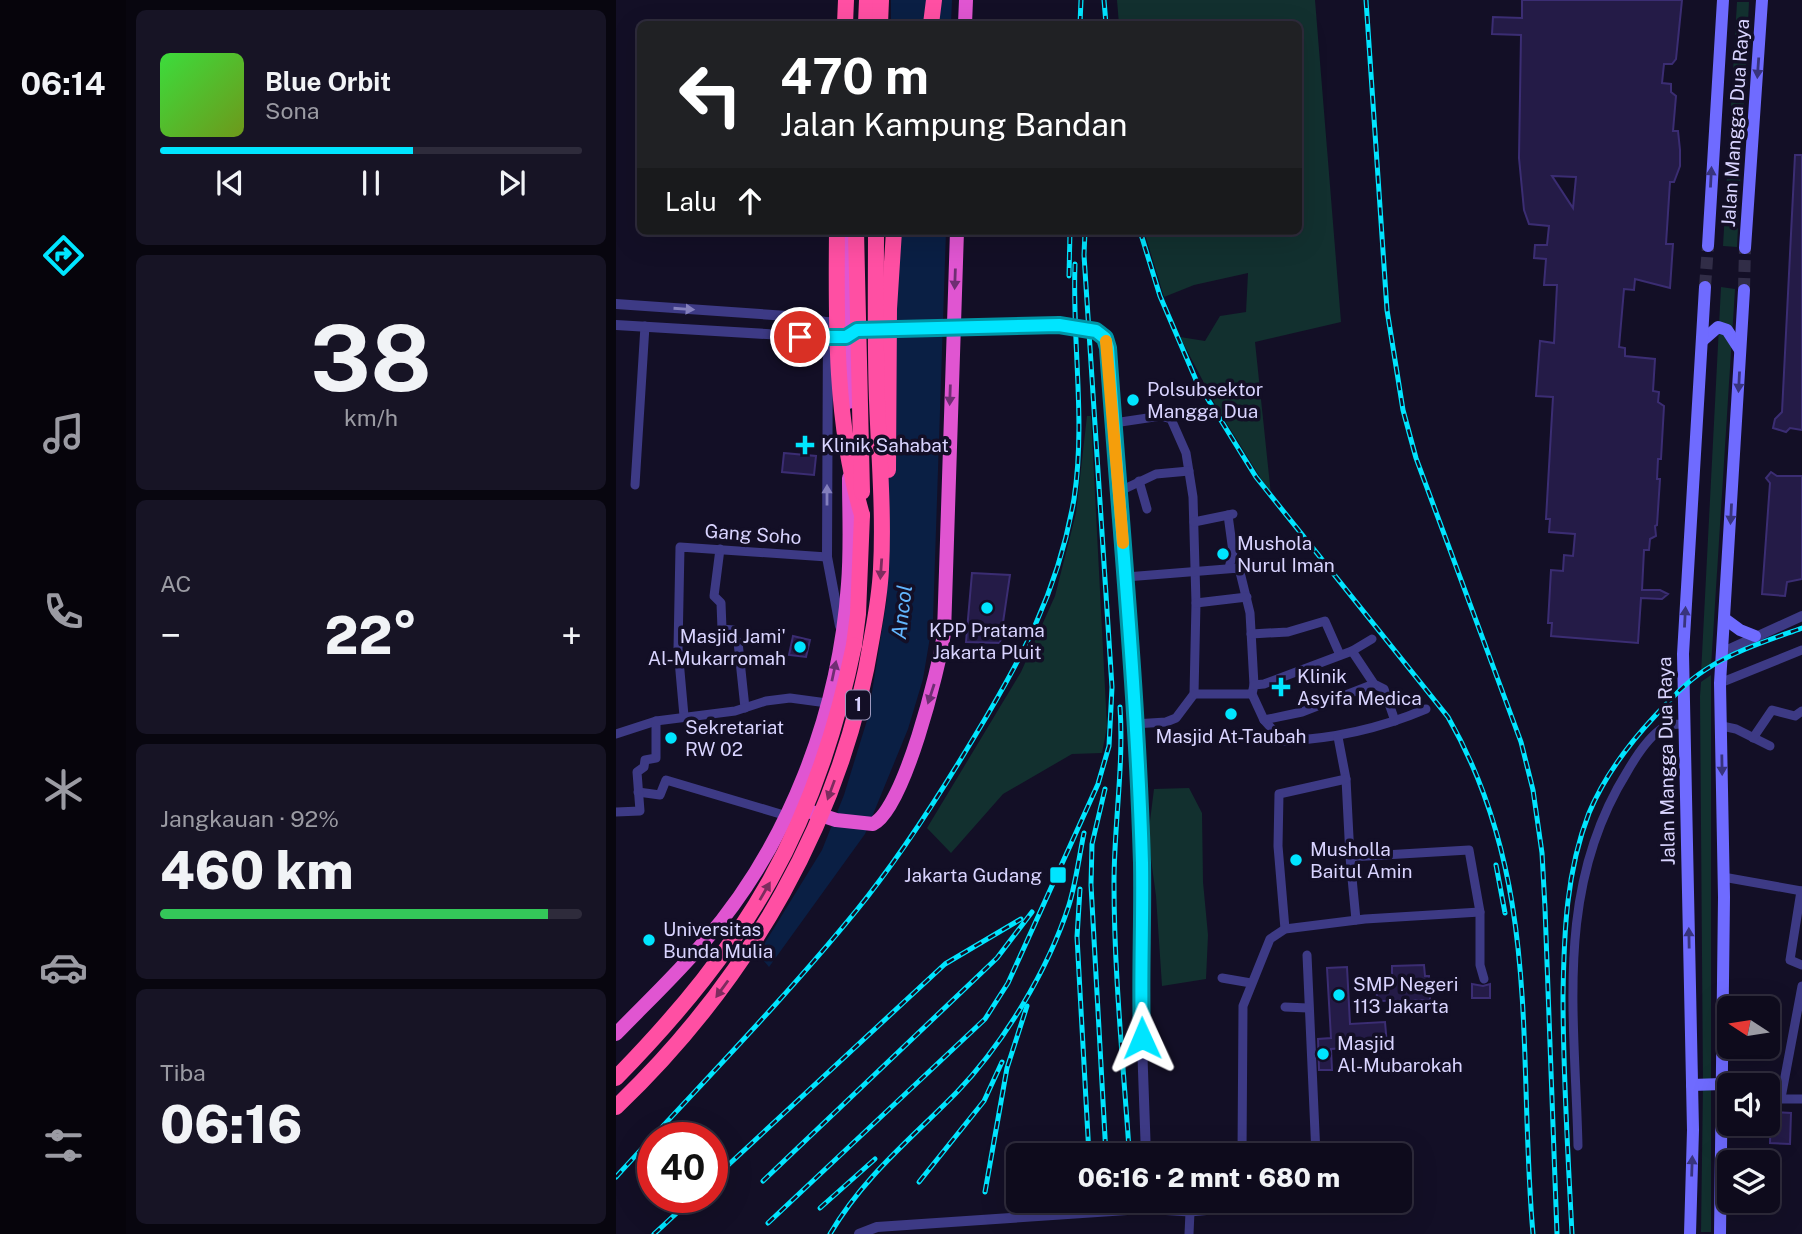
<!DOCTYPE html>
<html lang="id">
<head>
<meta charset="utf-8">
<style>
  body { margin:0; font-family:"Public Sans",sans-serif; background:#171425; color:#f1f3f6; height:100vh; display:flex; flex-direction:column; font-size:26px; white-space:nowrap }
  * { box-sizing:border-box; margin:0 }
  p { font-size:23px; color:#9b9ba3 }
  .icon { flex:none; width:38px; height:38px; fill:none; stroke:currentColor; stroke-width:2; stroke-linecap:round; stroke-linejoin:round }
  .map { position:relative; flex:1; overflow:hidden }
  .side { display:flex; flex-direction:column; gap:10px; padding:10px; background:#08060f; width:490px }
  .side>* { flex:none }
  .banner { position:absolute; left:21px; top:21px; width:665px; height:214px; border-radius:10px; box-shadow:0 7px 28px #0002,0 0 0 2px #2e2b3b; background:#202124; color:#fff; overflow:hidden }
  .needle { width:46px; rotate:282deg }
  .tools { position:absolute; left:1101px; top:996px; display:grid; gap:14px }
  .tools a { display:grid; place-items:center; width:63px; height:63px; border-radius:10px; background:#0e0b1c; box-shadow:0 7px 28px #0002,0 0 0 2px #2e2b3b; font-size:35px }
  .speed { position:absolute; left:21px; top:1122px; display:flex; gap:14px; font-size:35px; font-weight:700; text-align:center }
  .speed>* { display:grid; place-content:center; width:91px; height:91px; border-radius:50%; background:#0e0b1c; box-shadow:0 7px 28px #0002,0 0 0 2px #2e2b3b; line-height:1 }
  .speed .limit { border:10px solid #d22; background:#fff; color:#111 }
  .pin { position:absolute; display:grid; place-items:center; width:60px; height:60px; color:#fff; margin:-30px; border:4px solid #fff; border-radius:50%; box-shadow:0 2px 7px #0007 }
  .me { position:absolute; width:77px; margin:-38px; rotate:359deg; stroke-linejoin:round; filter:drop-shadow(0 0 5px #0008) }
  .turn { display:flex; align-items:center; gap:24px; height:147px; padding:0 28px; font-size:32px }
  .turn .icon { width:91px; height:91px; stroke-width:2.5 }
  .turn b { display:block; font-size:49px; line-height:60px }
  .then { display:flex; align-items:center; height:66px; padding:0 28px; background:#0003; gap:14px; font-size:26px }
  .big { font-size:52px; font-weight:800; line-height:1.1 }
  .side .widget { flex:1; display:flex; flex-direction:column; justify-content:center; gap:10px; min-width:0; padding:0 24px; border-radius:10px; background:#171425 }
  .side .dial { align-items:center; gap:0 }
  .dial b { font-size:91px; line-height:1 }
  .song { display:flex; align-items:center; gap:21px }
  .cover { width:84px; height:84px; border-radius:10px; background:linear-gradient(135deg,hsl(120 70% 55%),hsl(80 70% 35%)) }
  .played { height:7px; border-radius:4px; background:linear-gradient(90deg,#00e5ff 60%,#2e2b3b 60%) }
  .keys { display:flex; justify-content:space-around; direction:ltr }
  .heat { display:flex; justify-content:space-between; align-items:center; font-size:38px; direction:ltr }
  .charge { height:10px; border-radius:5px; background:linear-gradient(90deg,#34c759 92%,#2e2b3b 0) }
  .trip { position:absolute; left:390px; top:1143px; width:406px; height:70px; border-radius:10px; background:#0e0b1c; box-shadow:0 7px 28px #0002,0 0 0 2px #2e2b3b; font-weight:800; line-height:70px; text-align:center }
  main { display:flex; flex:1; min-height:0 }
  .tab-bar { display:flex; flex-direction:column; width:126px; justify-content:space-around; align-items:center; background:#06040b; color:#9b9ba3 }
  .tab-bar .icon { width:49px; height:49px }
  .tab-bar .on { color:#00e5ff }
  .tab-bar b { font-size:32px; color:#f1f3f6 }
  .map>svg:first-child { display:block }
  .green { fill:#12302f }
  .water { fill:#0a1f44 }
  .building { fill:#241b47; stroke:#3b2d73; stroke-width:2; fill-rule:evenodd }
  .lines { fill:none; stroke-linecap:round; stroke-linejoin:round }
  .secondary-tunnel { stroke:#312d47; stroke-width:12; stroke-dasharray:12 6; stroke-linecap:butt }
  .minor { stroke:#3d3a85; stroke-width:9 }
  .tertiary { stroke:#3d3a85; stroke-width:10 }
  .secondary { stroke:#6f6bff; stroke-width:12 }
  .trunk { stroke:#e055d1; stroke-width:14 }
  .motorway { stroke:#ff4fa3; stroke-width:16 }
  .rail-casing { stroke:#00e5ff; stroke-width:5 }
  .rail { stroke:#130f26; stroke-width:2.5; stroke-dasharray:8; stroke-linecap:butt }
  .motorway-bridge { stroke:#ff4fa3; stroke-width:16 }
  .oneway { fill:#38347d }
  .oneway2 { fill:#6f2e73 }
  .oneway3 { fill:#837fbc }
  .oneway4 { fill:#7d2c5e }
  .route-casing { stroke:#0095a6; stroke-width:18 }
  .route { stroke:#00e5ff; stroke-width:12 }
  .slow { stroke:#f59e0b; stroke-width:12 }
  .poi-dot { fill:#00e5ff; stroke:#130f26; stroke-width:2.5 }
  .labels { text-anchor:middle; stroke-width:7; stroke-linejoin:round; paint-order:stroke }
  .shield { fill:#130f26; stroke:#9e99be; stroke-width:2 }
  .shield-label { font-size:18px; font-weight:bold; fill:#d9d4ff }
  .street-label { font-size:19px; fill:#d9d4ff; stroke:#130f26 }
  .poi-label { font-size:19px; fill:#d9d4ff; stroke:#130f26; text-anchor:start }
  .water-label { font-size:21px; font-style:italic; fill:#62b6ff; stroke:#130f26 }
</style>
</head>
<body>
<main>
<nav class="tab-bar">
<b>06:14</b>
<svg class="icon on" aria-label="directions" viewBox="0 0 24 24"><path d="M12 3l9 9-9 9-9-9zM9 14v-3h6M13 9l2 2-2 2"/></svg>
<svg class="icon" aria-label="music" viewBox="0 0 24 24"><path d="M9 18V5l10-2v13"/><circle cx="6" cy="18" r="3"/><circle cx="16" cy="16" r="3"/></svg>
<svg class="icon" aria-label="phone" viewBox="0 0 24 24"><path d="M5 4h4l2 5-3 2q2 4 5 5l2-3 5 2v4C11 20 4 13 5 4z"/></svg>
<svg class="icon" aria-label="climate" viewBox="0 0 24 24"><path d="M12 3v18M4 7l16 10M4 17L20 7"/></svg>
<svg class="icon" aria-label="car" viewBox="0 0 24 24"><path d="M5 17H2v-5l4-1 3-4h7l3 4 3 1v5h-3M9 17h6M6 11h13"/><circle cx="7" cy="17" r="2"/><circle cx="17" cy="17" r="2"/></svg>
<svg class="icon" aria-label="filters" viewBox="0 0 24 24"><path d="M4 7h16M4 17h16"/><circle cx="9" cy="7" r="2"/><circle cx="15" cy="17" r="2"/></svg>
</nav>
<section class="side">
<div class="widget">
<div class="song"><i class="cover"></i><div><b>Blue Orbit</b><p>Sona</p></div></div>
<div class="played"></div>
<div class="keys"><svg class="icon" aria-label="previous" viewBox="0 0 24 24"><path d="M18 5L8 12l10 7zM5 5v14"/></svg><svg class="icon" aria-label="pause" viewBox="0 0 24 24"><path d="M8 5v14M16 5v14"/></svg><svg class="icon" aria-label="next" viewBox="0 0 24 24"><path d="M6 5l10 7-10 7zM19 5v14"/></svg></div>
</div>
<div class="widget dial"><b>38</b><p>km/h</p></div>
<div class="widget"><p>AC</p>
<div class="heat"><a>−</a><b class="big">22°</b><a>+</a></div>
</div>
<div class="widget"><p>Jangkauan · 92%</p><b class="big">460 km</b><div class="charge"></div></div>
<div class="widget"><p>Tiba</p><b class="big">06:16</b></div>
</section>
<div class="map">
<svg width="1186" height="1234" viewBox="0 0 1186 1234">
  <rect width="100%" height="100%" fill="#130f26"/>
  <g class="green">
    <path d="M501 0H699L725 322 639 342 655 495 600 406 564 337 589 341 604 316 630 312 632 273 578 285 548 297 528 231H682V24H503Z"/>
    <path d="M1121 2H1133L1121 247 1107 246Z"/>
    <path d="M1105 287 1119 289 1095 667 1085 674Z"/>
    <path d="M471 416H475L491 727 486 753 456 754 387 794 335 853 311 828 405 672 439 596 460 513Z"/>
    <path d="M1095 675V1232H1085L1087 1085 1084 696 1085 682Z"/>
    <path d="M573 788 586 813 587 882 592 935 590 979 546 986 540 896 532 837 538 789Z"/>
  </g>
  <g class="water">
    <path d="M275 0H336L335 24H275Z"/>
    <path d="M270 231H330L317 619 307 679 292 729 249 834 153 967 142 954 206 850 228 795 252 717 271 598 269 320Z"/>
  </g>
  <g class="building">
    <path d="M906 0H1066L1060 59 1056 64H1048L1046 83 1055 84V92L1060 96 1057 131H1062L1064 150V166L1058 182H1054L1050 244H1057L1054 288 1019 279 1018 290 1008 289 1003 347 1009 348V356L1039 359 1037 391 1043 392 1042 402 1048 406 1045 459H1042L1041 479H1044L1041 525 1039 526 1040 536 1034 539 1033 550H1028L1026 590H1044L1052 594 1046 599 1025 598 1022 643 935 636 936 623H932L935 570 947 571 948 555 957 556 959 534 933 532 934 519H930L937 397 920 396 924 341 938 343 941 285H928L930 259 918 258 919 245H931L933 226 913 224 908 210 903 158 905 35 876 34 877 17 906 18ZM936 176 960 177 957 208Z"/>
    <path d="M1179 155H1186V430L1174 428 1170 432 1157 428 1159 419 1166 412Z"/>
    <path d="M168 453 200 456 198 475 166 472Z"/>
    <path d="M1155 472 1161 476H1186V579L1171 582 1169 596 1146 594 1154 483 1150 478Z"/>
    <path d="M356 573 394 575 384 643 350 642Z"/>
    <path d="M177 636 194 640 190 657 173 655Z"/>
    <path d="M808 965 809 976H813L814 1000 761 1001 760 977H776V966Z"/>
    <path d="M731 967 734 1024 769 1022 771 1045 715 1049 716 1070H703L702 1039 715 1038 711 968Z"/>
    <path d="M856 984 867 986 874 984V998H856Z"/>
    <path d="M1155 1112 1175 1113 1174 1144 1154 1143Z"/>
  </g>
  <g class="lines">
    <g class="secondary-tunnel">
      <path d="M1089 287 1092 246"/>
      <path d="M1128 290 1129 248"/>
    </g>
    <g class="minor">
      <path d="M498 423 545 416 555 419 570 453 577 497 580 603 578 694 560 718 550 722 518 724"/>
      <path d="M523 481 531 509"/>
      <path d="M19 485 29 326"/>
      <path d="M504 491 540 474 573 471"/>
      <path d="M612 515 617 552 613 568"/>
      <path d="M578 522 617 514"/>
      <path d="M104 549 98 596 105 603 106 629 117 630 118 639 122 642 129 708"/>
      <path d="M510 577 623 568 634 613 638 685"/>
      <path d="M580 603 631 597"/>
      <path d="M635 634 672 632 709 621 724 655"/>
      <path d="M756 639 736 651 648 684 638 685 636 694 648 720 667 741C718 739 763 729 810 709"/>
      <path d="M736 651 758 684 768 689 779 721"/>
      <path d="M1104 683 1186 650"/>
      <path d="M578 694H636"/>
      <path d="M68 716 62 649 64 547 211 557"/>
      <path d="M648 720 686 712 758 684"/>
      <path d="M1106 726 1120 729 1154 746"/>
      <path d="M0 734 40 721 119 711 150 701 174 698 211 703"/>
      <path d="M722 737 730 779 734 857"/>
      <path d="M1137 738 1156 710 1179 716 1186 711"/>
      <path d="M22 792 44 795 50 780 171 816"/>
      <path d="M0 812 24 811 21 772 28 767 29 760 40 758V721"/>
      <path d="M1107 877 1186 891"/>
      <path d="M1185 891 1174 960 1186 965"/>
      <path d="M740 920 734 857 853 850 864 912V965L868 979"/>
      <path d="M669 929 662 846 663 794 730 779"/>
      <path d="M691 955 700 1155"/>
      <path d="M606 978 635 983"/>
      <path d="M669 1007 692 1008"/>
      <path d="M1165 1098 1186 986"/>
      <path d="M1152 1099H1186"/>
      <path d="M962 1146C959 1016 938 889 1011 772 1019 758 1033 736 1048 727 1053 724 1062 724 1068 724"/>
      <path d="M626 1152 699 1151"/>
      <path d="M626 1155 627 1006 654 939 669 929 749 919 864 912"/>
      <path d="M526 1209 574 1212 706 1200"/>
      <path d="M573 1234 574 1212"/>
    </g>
    <g class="tertiary">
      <path d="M0 304 186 317 227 326"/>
      <path d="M212 322 211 557 224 626"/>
      <path d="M0 325 217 338"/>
      <path d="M267 329C305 328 453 316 480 331 487 335 490 341 492 348L521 767 526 864 525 1015 530 1155"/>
      <path d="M1107 652 1186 616"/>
      <path d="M243 1234 261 1227 526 1209 531 1200"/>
    </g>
    <g class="secondary">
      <path d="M1092 246 1107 0"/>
      <path d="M1129 248 1146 0"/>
      <path d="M1086 341 1102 327 1111 330 1124 350"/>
      <path d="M1109 619 1124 630 1139 636"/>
      <path d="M1076 1085 1106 1084"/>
      <path d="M1074 1234 1077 1130 1067 654 1089 287"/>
      <path d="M1104 1234 1108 897 1104 683 1128 290"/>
    </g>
    <g class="trunk">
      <path d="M349 24 350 0"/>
      <path d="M230 231 233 402"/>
      <path d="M177 806 220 820 257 824C288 809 323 669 328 633L341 231"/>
      <path d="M0 1034C29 1004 61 974 88 942 173 844 223 713 232 584 235 549 233 513 233 478"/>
    </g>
    <g class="motorway">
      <path d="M229 24 230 0"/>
      <path d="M250 24 251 0"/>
      <path d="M264 24 265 0"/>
      <path d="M315 24 318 0"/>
      <path d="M238 645 242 614 246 515"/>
    </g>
    <defs>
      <g id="rail">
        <path d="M488 0 490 24"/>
        <path d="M750 0 771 310 787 410 800 458 905 742 917 790 926 853 929 908 941 1234"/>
        <path d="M464 24 465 0"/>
        <path d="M524 231 544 296 580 380 640 477 832 717C927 883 901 1052 917 1234"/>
        <path d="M453 276 454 231"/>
        <path d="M504 707C508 766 498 824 498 883 498 972 507 1061 513 1149"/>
        <path d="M489 789 476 844 475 885 490 1155"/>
        <path d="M880 865 889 913"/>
        <path d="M464 889 461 937 473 1155"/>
        <path d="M0 1177C80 1089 165 1003 240 911 284 857 321 799 357 739 405 660 442 592 458 499 470 421 456 343 459 264"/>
        <path d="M96 1180 329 964 405 919"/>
        <path d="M147 1181 381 958 416 912"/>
        <path d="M303 1182 368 1101 386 1062"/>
        <path d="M369 1192 391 1068 411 1006"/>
        <path d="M204 1208 259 1159"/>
        <path d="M152 1223 369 1019 392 983 482 784 493 746 496 687 468 255 469 231"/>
        <path d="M38 1234 78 1197"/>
        <path d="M214 1234C248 1176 295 1139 341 1092 388 1043 432 970 453 905 460 882 463 857 468 833"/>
        <path d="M956 1234C952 1155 947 1075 947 996 948 933 950 872 973 813 988 777 1012 745 1038 717 1054 700 1069 683 1089 670 1118 651 1153 640 1186 628"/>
      </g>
    </defs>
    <use href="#rail" class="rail-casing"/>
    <use href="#rail" class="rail"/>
    <g class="motorway-bridge">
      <path d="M221 231C220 325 219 424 246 515"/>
      <path d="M240 231 246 492"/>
      <path d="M272 470 273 309 278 231"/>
      <path d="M0 1078C131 944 200 830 238 645"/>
      <path d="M0 1107C132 981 227 819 256 637 260 615 264 592 265 569 268 513 263 456 261 400 259 344 260 287 260 231"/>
    </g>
  </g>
  <defs><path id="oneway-solid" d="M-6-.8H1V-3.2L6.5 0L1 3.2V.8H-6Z" transform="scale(1.75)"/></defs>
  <g class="oneway">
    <use href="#oneway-solid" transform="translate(1142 68) rotate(94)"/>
    <use href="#oneway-solid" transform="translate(1095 177) rotate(-87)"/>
    <use href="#oneway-solid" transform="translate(1123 382) rotate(93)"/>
    <use href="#oneway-solid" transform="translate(1115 514) rotate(93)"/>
    <use href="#oneway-solid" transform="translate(1069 617) rotate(-87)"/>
    <use href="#oneway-solid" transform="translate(1106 765) rotate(89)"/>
    <use href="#oneway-solid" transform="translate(1073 938) rotate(-91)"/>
    <use href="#oneway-solid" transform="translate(1076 1166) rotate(-88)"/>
  </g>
  <g class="oneway2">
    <use href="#oneway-solid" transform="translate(339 279) rotate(92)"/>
    <use href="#oneway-solid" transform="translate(334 395) rotate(92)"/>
    <use href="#oneway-solid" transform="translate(218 671) rotate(-78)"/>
    <use href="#oneway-solid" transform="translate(315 694) rotate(108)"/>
  </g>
  <g class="oneway3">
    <use href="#oneway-solid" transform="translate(68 309) rotate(4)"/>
    <use href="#oneway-solid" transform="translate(211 495) rotate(-90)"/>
  </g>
  <g class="oneway4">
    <use href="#oneway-solid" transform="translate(265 569) rotate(94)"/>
    <use href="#oneway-solid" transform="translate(215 790) rotate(110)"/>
    <use href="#oneway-solid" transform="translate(149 891) rotate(-60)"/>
    <use href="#oneway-solid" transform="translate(106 989) rotate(126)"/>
  </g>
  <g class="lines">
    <defs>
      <path id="route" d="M184 337H230L241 330 443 325 480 331 489 338 492 348C504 520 521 691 526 863 527 921 524 980 526 1038"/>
    </defs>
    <use href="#route" class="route-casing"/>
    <use href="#route" class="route"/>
    <path class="slow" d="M490 341 507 543"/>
  </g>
  <g class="poi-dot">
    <circle cx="517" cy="400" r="7"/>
    <path d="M185.5 434.5h7v7h7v7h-7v7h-7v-7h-7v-7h7z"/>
    <circle cx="607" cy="554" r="7"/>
    <circle cx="371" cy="608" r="7"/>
    <circle cx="184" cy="647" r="7"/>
    <path d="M661.5 676.5h7v7h7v7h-7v7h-7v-7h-7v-7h7z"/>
    <circle cx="615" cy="714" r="7"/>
    <circle cx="55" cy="738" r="7"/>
    <circle cx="680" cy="860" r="7"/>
    <rect x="433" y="866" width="18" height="18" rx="3.5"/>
    <circle cx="33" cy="940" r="7"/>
    <circle cx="723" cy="995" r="7"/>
    <circle cx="707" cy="1054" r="7"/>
  </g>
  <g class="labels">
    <rect class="shield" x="230" y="690.5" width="24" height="29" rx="5"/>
    <g class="shield-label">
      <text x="242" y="711">1</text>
    </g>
    <g class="street-label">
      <text transform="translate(1119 123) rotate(-86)" y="7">Jalan Mangga Dua Raya</text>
      <text transform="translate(137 534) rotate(4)" y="7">Gang Soho</text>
      <text transform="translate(1050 761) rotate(-91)" y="7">Jalan Mangga Dua Raya</text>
    </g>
    <g class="poi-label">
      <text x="531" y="396">Polsubsektor<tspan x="531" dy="22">Mangga Dua</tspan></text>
      <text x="205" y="452">Klinik Sahabat</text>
      <text x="621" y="550">Mushola<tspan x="621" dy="22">Nurul Iman</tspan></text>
      <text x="371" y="637" text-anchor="middle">KPP Pratama<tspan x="371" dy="22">Jakarta Pluit</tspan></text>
      <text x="170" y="643" text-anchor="end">Masjid Jami'<tspan x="170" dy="22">Al-Mukarromah</tspan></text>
      <text x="681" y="683">Klinik<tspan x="681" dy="22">Asyifa Medica</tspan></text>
      <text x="69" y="734">Sekretariat<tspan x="69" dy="22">RW 02</tspan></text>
      <text x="615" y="743" text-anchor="middle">Masjid At-Taubah</text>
      <text x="694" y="856">Musholla<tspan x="694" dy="22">Baitul Amin</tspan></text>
      <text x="426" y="882" text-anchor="end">Jakarta Gudang</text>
      <text x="47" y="936">Universitas<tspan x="47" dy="22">Bunda Mulia</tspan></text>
      <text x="737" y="991">SMP Negeri<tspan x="737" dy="22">113 Jakarta</tspan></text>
      <text x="721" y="1050">Masjid<tspan x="721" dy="22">Al-Mubarokah</tspan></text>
    </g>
    <g class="water-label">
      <text transform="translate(286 612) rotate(-83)" y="7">Ancol</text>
    </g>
  </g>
</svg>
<div class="tools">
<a><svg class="needle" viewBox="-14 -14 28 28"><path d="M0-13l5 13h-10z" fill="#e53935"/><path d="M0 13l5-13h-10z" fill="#9b9ba3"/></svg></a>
<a><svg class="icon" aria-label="sound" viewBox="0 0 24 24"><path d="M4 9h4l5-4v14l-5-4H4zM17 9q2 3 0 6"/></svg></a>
<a><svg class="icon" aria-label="layers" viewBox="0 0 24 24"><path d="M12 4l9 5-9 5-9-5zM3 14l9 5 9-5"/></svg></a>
</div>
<div class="speed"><div class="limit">40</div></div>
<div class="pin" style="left:184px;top:337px;background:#d93025"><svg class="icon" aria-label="arrive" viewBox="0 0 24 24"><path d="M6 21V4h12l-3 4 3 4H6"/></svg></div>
<svg class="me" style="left:526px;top:1038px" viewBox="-20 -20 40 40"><path d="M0-17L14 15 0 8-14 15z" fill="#00e5ff" stroke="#fff" stroke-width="4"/></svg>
<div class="trip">06:16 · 2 mnt · 680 m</div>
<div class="banner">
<div class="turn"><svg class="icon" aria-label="left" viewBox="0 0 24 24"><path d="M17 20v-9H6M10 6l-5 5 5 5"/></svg><div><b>470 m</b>Jalan Kampung Bandan</div></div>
<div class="then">Lalu<svg class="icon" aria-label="ahead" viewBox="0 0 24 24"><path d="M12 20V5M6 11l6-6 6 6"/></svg></div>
</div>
</div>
</main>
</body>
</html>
